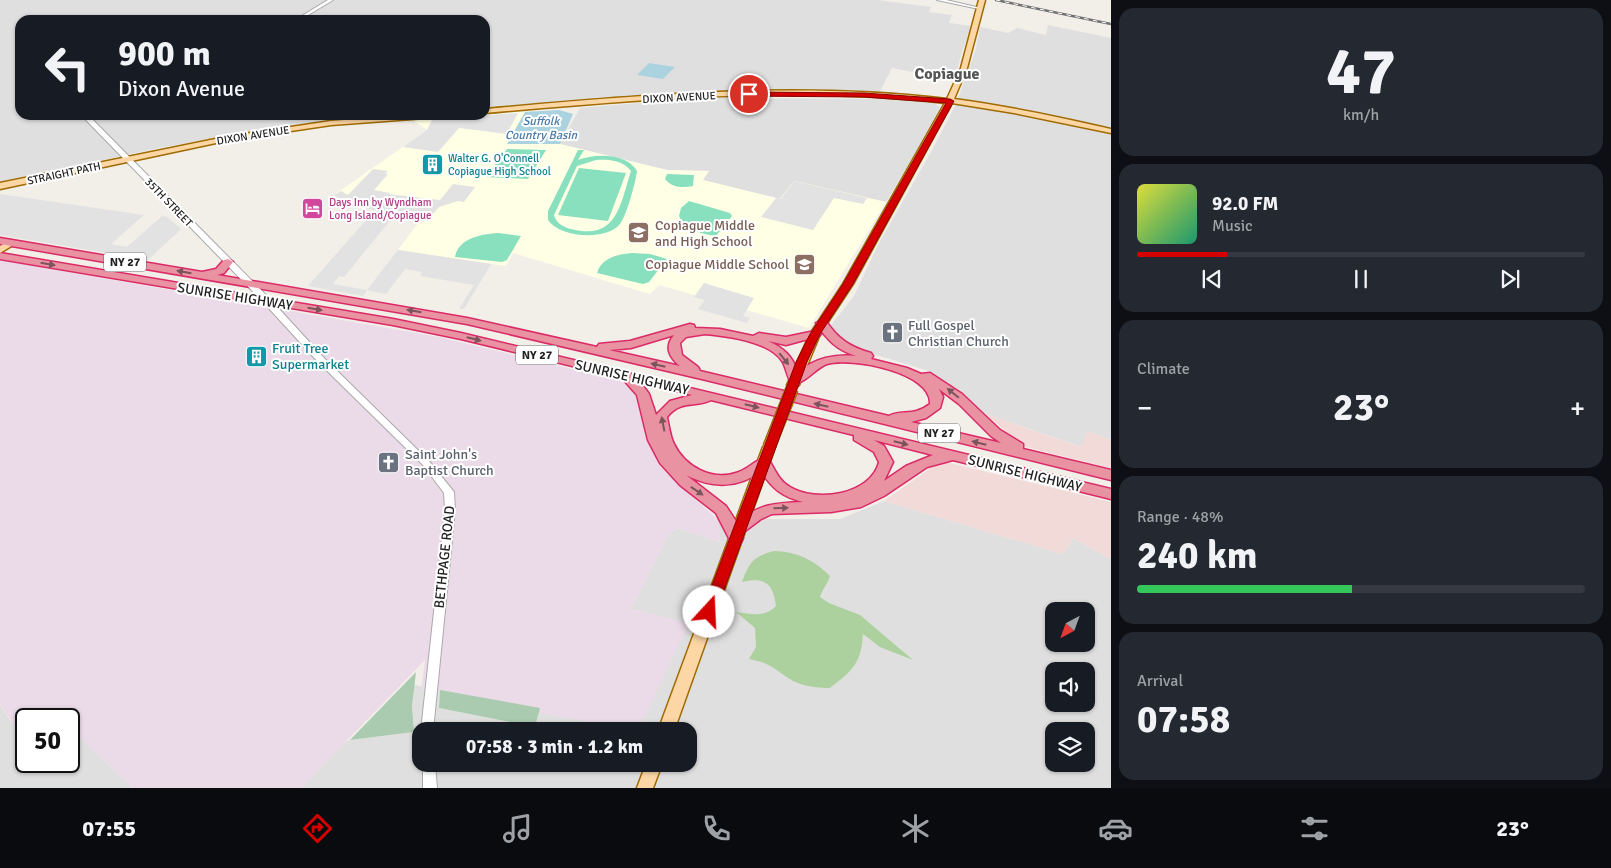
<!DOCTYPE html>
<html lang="en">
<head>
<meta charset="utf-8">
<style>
  body { margin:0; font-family:Signika,sans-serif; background:#242831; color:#f1f3f6; height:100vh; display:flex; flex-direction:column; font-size:19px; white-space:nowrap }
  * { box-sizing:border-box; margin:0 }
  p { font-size:16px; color:#9ea1a6 }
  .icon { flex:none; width:28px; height:28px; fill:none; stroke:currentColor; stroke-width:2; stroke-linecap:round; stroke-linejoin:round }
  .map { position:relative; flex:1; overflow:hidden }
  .drawer { display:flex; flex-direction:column; gap:8px; padding:8px; background:#0d0f14; width:500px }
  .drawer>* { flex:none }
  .top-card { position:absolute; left:15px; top:15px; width:475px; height:105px; border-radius:15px; box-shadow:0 1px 4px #0004; background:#171b24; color:#f1f3f6; overflow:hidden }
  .needle { width:32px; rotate:221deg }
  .buttons { position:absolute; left:1045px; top:602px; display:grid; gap:10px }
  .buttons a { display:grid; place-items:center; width:50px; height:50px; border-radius:10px; background:#171b24; box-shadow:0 1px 4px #0004; font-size:25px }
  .speed { position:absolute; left:15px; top:708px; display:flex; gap:10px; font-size:25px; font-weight:700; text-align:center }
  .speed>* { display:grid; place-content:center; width:65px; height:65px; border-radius:50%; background:#171b24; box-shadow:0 1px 4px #0004; line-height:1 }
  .speed .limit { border:2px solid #111; border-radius:8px; background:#fff; color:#111 }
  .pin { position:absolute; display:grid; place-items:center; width:42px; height:42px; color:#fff; margin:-21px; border:2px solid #fff; border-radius:50%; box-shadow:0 1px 5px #0007 }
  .me { position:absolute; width:55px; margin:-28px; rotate:20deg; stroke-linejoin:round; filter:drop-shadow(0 0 4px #0008) }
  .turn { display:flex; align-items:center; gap:18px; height:105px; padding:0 20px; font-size:22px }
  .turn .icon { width:65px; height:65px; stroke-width:2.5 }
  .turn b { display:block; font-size:35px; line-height:42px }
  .big { font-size:38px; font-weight:700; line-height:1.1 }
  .drawer .tile { flex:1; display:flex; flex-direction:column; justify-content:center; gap:8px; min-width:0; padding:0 18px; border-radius:15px; background:#242831 }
  .drawer .dial { align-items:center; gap:0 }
  .dial b { font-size:65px; line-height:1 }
  .song { display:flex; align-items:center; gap:15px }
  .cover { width:60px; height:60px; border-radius:8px; background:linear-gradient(135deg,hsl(60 70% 55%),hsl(160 70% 35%)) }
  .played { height:5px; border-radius:2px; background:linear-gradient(90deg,#d40000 20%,#363941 20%) }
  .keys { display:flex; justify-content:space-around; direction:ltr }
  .heat { display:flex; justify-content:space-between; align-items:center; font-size:28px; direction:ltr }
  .charge { height:8px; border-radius:4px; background:linear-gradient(90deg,#34c759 48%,#363941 0) }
  .trip { position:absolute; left:412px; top:722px; width:285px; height:50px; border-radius:15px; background:#171b24; box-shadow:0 1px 4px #0004; font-weight:700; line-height:50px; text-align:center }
  .menu { display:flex; height:80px; justify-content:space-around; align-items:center; background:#090b0e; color:#9ea1a6 }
  .menu .icon { width:35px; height:35px }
  .menu .selected { color:#d40000 }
  .menu b { font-size:22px; color:#f1f3f6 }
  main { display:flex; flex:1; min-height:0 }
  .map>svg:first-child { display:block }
  .residential { fill:#e0dfdf; fill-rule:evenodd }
  .commercial { fill:#f2dad9 }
  .industrial { fill:#ebdbe8 }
  .education { fill:#ffffe5 }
  .forest { fill:#add19e }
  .cemetery { fill:#aacbaf }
  .pitch { fill:#88e0be; fill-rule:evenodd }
  .parking { fill:#e2e2e2 }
  .water { fill:#aad3df }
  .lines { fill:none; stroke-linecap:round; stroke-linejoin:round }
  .minor-casing { stroke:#a9a9a9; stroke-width:2 }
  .major-casing { stroke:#a06b00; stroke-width:3 }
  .highway-casing { stroke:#dc2a67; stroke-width:3 }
  .minor { fill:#fff; fill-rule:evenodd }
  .major { fill:#fcd6a4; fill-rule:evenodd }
  .highway { fill:#e892a2; fill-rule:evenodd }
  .rail-casing { stroke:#707070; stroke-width:2.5 }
  .rail { stroke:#fff; stroke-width:1; stroke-dasharray:4.5; stroke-linecap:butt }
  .major-bridge-casing { stroke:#a06b00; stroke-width:14; stroke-linecap:butt }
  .major-bridge { stroke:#fcd6a4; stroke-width:11 }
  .oneway { fill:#7b545c }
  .route { fill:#d40000; stroke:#8a0000 }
  .labels { text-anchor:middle; stroke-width:4; stroke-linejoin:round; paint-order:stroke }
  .far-street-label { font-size:11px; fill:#222; stroke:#fff }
  .far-culture-label { font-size:11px; fill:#0d838f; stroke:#fff; text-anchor:start }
  .far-hotel-label { font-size:11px; fill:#b23c85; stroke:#fff; text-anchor:start }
  .far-water-label { font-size:12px; font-style:italic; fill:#4a7aab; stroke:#fff }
  .shield { fill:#fff; stroke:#646464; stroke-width:1 }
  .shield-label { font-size:12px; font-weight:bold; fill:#222 }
  .education-label { font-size:14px; fill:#785e54; stroke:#fff; text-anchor:start }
  .street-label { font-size:14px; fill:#222; stroke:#fff }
  .worship-label { font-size:14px; fill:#5b616d; stroke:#fff; text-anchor:start }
  .culture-label { font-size:14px; fill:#0d838f; stroke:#fff; text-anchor:start }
  .far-district-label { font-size:16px; font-weight:bold; fill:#555; stroke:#fff }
</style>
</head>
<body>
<main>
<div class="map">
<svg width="1111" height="788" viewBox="0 0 1111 788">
  <rect width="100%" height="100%" fill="#f2efe9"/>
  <g class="residential">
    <path d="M0 0H878L931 7 929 12 952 15 949 23 971 26 961 55 955 80 892 68 879 93 698 92 485 107V20H20V115H387L273 127 159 148 0 182Z"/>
    <path d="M1048 25 1111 38V440L1087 431 1082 447 986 414 960 391 929 371 847 346 836 337 831 325 854 296 879 243 931 152 955 106 975 52 980 27 1008 33 1017 28 1046 35Z"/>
    <path d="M698 98 889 99 933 103 940 107 922 142 886 202 795 181 781 199 702 180 708 171 667 170 560 144 580 108Z"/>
    <path d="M884 501 1063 554 1073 538 1111 559V788H301L345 742 350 740 414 732 412 706 414 685 440 690 439 708 535 727 540 708 688 623 631 609 667 537 677 528 720 542 717 519H840ZM1054 611H1086V644H1054ZM1054 671H1086V704H1054ZM421 731H689V764H421ZM1054 731H1086V764H1054Z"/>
    <path d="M0 705 26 744V761H69V727L133 788H0Z"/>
  </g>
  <g class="commercial">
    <path d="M986 414 1081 447 1087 431 1111 440V468L1022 446Z"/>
    <path d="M941 461 1111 502V559L1073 538 1063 554 884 501Z"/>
  </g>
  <path class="industrial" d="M0 260 439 337 622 381 635 389 657 462 717 519 720 542 677 528 667 537 631 609 689 623 638 731 421 691 425 660 301 788H133L69 727V719H26V744L0 704Z"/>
  <path class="education" d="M525 112 508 144H560L667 170 709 171 703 180 780 199 794 181 886 202 809 328 659 285 650 294 513 253 506 266 398 250 424 215 348 205 334 195 427 130 411 119Z"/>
  <path class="forest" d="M774 551C796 551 814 560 830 576 828 584 822 589 820 597L829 603 860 615 913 660 880 647 863 634C861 664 853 670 830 688 816 688 800 686 788 678 772 667 769 663 749 659L756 647 755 628 736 612C751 614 765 618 776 606 773 583 765 577 742 582 750 561 753 557 774 551Z"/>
  <g class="cemetery">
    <path d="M416 672 412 706 414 732 350 740Z"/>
    <path d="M440 690 540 708 535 727 439 708Z"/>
  </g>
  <g class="pitch">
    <path d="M507 149 546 150 528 179 486 177Z"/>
    <path d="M578 150H584L578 160C595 153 627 153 637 171 636 181 626 217 620 224 606 241 560 238 548 220V211ZM596 160C608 159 623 160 631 171 620 205 617 241 571 229 563 227 556 223 554 215L577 166Z"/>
    <path d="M579 168 626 173 608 221 558 215Z"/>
    <path d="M667 174 694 175 693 186C683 188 672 188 665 179Z"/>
    <path d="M689 201 730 213 732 216 716 236C702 234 685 230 679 216L681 208Z"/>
    <path d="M498 233 521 236 507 260 502 262 455 257C458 238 482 234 498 233Z"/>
    <path d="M632 253 650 254 667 259 649 282 643 284 597 273C601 258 618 254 632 253Z"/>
  </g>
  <g class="parking">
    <path d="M518 113 507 134 459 128 438 152 403 147 427 130 433 118Z"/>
    <path d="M373 169 388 171 385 174H388L374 190 390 193 389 194 440 200 453 184 475 187 464 202 458 201 439 207 431 216 388 210 397 212 344 277 339 276 333 284 367 290 398 250 491 264 464 309H459L474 285 420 276 422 272 405 269 386 294 367 290 363 296 308 286 375 210 348 205 334 195 341 191 348 195Z"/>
    <path d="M794 181 867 198 863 204 834 198 813 230 761 217 776 198 781 199Z"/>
    <path d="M0 194 144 215 111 244 127 247 162 216 167 217 181 229 148 260 0 235Z"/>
    <path d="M704 283 754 298 743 316 750 318 747 323 698 309 705 300 694 297Z"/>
  </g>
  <g class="water">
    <path d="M649 63 675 67 663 79 637 75Z"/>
    <path d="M559 110 573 114 560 144H507L525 112Z"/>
  </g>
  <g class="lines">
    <defs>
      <g id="minor">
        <path d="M328 0H333L300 20H295Z"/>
        <path d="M937 0H946L981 8 979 9Z"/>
        <path d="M95 115H103L93 120 270 299 324 358 429 461 454 492 455 510 433 731H421L445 510 444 493 423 465 318 362 264 303 86 120Z"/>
        <path d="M423 764H435L437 788H423Z"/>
      </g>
      <g id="major">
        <path d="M979 0H985L967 68 954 99C1007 106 1059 117 1111 129V133L1014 113 952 103 853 284 820 334 799 385 793 389 787 385 810 334 843 284 945 103C795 85 635 100 485 113V109C638 95 795 81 947 99L961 68Z"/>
        <path d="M409 115H443L439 117 331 125 230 140 0 189V183L230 136 331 121Z"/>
        <path d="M10 240 13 241V245L0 253V246Z"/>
        <path d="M769 443 775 447 674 731H658L763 447Z"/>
        <path d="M646 764H662L653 788H637Z"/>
      </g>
      <g id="highway">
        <path d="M0 238 202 272 216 269 224 260 228 259 233 262 224 273 217 275 467 318 597 347 599 344 630 341 690 324 694 325 695 328 720 329 753 336 759 333 786 337 815 331 819 332 821 334 819 336 786 345 768 341C784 348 792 356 798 372 816 358 834 354 856 356 837 350 827 340 816 323L822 320 826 321C838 339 850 347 871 353L873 356 871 359 907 368 921 374 930 373 962 394 1000 430 1023 444V449L1111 470V480L706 380 467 324 0 244ZM705 334C727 336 769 341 782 361 786 367 787 376 791 383 804 386 815 368 827 364 851 357 932 372 930 404 913 417 902 409 889 416L700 371 698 367 682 355 680 343 686 337ZM674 335C664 347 669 357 680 366L609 350 631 348ZM939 389 959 404 991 436 1001 443 911 422 926 418 940 408 943 397Z"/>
        <path d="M0 253 393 319 461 333 1111 489V499L953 460 927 467 884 496 861 507 831 512 772 514 761 519 741 534 743 538 741 542 736 544 731 542 716 513 680 485 660 463 648 440 637 395 622 378 461 339 393 325 0 259ZM641 383 692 395 670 401 656 415 649 394ZM711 400 854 435V440L874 452 879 462C871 495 816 503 790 487 779 481 775 470 769 460L764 458C754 461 747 470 736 473 712 481 685 467 674 444 670 436 669 426 667 417 681 399 696 408 711 400ZM874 440 933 455 906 466 884 481 893 462 884 446ZM761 471C772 489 783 497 803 502 776 503 757 504 737 523L726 506 686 475C711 488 738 489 761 471Z"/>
      </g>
    </defs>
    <use href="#minor" class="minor-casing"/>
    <use href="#major" class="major-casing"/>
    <use href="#highway" class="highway-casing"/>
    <use href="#minor" class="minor"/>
    <use href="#major" class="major"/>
    <use href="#highway" class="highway"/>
    <defs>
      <path id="rail" d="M996 0 1111 24"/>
    </defs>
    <use href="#rail" class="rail-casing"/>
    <use href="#rail" class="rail"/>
    <defs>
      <path id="major-bridge" d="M769 447 792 389"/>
    </defs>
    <use href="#major-bridge" class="major-bridge-casing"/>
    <use href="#major-bridge" class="major-bridge"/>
  </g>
  <defs><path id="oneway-solid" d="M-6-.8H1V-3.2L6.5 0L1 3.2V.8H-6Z" transform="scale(1.25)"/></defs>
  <g class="oneway">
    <use href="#oneway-solid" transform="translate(48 264) rotate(10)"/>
    <use href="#oneway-solid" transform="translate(184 272) rotate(-170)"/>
    <use href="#oneway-solid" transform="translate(315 309) rotate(10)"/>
    <use href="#oneway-solid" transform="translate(414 311) rotate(-170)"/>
    <use href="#oneway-solid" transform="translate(474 339) rotate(14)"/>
    <use href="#oneway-solid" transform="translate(784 359) rotate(51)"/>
    <use href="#oneway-solid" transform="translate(658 365) rotate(-167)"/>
    <use href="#oneway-solid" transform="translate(953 393) rotate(-141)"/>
    <use href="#oneway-solid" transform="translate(821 405) rotate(-167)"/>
    <use href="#oneway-solid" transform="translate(752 406) rotate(14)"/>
    <use href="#oneway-solid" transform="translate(663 424) rotate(-101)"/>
    <use href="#oneway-solid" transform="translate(901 443) rotate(14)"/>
    <use href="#oneway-solid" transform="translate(979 443) rotate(-166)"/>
    <use href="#oneway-solid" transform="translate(697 491) rotate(34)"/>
    <use href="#oneway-solid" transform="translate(781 508) rotate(-2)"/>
  </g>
  <path class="route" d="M749 92 864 93 950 99 954 101 853 284 820 334 807 362 716 612 714 616 709 618 704 616 702 612 796 362 810 334 843 284 946 103 864 97 747 96 746 94Z"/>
  <defs>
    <symbol id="building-square" viewBox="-11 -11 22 22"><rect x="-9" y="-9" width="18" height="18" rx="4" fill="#0f9aa8" stroke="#fff"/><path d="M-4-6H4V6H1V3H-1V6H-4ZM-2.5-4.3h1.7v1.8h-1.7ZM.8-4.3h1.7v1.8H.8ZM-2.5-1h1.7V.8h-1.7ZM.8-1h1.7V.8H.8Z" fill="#fff"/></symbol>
    <symbol id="hotel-square" viewBox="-11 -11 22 22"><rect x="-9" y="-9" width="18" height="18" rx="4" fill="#d1479c" stroke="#fff"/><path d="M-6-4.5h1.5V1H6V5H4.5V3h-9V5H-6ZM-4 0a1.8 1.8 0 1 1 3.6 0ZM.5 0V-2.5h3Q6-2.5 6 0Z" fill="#fff"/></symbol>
    <symbol id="school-square" viewBox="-11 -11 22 22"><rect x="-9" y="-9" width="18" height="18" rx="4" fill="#8d6e63" stroke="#fff"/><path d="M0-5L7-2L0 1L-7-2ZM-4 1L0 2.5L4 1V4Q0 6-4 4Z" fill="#fff"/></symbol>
    <symbol id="church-square" viewBox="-11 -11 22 22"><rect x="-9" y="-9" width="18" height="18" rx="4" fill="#6b7280" stroke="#fff"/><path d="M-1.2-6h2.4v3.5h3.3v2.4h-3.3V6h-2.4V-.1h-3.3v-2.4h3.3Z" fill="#fff"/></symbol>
  </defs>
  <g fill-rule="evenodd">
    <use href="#building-square" x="420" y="152" width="25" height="25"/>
    <use href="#hotel-square" x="300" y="196" width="25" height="25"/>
    <use href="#school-square" x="626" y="220" width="25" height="25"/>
    <use href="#school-square" x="792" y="252" width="25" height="25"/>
    <use href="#church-square" x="880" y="320" width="25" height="25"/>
    <use href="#building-square" x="244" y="344" width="25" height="25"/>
    <use href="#church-square" x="376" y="450" width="25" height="25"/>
  </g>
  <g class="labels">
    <g class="far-street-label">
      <text transform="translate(679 97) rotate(-3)" y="4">DIXON AVENUE</text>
      <text transform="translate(253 135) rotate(-9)" y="4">DIXON AVENUE</text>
      <text transform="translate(64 173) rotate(-12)" y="4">STRAIGHT PATH</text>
      <text transform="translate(169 202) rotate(46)" y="4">35TH STREET</text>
    </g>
    <g class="far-culture-label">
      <text x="448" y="162">Walter G. O'Connell<tspan x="448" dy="13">Copiague High School</tspan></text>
    </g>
    <g class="far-hotel-label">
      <text x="329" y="206">Days Inn by Wyndham<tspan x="329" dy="13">Long Island/Copiague</tspan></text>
    </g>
    <g class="far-water-label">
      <text x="541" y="125">Suffolk<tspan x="541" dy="14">Country Basin</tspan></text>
    </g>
    <g class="shield">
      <rect x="104" y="252.5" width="42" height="19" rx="4"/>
      <rect x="516" y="345.5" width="42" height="19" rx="4"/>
      <rect x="918" y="423.5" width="42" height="19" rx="4"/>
    </g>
    <g class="shield-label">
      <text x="125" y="266">NY 27</text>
      <text x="537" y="359">NY 27</text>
      <text x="939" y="437">NY 27</text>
    </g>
    <g class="education-label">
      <text x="655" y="230">Copiague Middle<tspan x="655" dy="16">and High School</tspan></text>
      <text x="789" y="269" text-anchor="end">Copiague Middle School</text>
    </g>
    <g class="street-label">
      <text transform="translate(235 296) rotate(9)" y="5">SUNRISE HIGHWAY</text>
      <text transform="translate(632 377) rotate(13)" y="5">SUNRISE HIGHWAY</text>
      <text transform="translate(1025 473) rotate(14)" y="5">SUNRISE HIGHWAY</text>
      <text transform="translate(444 557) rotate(-84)" y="5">BETHPAGE ROAD</text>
    </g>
    <g class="worship-label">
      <text x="908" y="330">Full Gospel<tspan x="908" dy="16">Christian Church</tspan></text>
      <text x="405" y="459">Saint John's<tspan x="405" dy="16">Baptist Church</tspan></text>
    </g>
    <g class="culture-label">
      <text x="272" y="353">Fruit Tree<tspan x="272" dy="16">Supermarket</tspan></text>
    </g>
    <g class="far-district-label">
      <text x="947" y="79">Copiague</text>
    </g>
  </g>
</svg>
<div class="buttons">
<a><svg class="needle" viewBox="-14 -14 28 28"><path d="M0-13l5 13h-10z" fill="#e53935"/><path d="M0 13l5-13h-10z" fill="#9ea1a6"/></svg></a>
<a><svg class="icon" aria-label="sound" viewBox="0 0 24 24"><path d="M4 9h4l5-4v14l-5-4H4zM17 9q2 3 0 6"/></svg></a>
<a><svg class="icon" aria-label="layers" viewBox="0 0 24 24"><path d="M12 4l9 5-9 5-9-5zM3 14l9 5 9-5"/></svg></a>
</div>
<div class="speed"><div class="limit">50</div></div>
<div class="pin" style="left:749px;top:94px;background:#d93025"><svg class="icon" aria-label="arrive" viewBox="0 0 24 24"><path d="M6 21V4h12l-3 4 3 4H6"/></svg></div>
<svg class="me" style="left:709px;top:612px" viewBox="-20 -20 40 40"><circle r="19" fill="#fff"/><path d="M0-13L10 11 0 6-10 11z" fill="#d40000"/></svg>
<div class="trip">07:58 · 3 min · 1.2 km</div>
<div class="top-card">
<div class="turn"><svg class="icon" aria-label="left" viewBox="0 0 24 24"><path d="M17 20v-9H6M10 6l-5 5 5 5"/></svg><div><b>900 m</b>Dixon Avenue</div></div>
</div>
</div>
<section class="drawer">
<div class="tile dial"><b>47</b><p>km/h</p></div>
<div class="tile">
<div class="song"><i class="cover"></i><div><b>92.0 FM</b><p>Music</p></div></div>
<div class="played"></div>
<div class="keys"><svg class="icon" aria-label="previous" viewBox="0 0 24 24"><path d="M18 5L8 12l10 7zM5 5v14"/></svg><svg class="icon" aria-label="pause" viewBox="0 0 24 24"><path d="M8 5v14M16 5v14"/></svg><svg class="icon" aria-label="next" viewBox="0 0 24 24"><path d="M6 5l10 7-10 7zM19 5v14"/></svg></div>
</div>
<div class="tile"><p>Climate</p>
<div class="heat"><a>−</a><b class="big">23°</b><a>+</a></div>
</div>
<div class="tile"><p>Range · 48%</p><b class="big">240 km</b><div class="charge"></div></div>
<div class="tile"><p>Arrival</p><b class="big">07:58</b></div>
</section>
</main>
<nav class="menu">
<b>07:55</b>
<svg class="icon selected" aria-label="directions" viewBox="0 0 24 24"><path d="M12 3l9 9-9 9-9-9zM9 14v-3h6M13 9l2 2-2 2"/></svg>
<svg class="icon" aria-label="music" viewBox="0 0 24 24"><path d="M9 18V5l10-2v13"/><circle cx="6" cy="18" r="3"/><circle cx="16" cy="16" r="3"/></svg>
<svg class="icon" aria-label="phone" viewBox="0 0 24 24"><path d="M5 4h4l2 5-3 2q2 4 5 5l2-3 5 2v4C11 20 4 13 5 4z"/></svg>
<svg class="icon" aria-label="climate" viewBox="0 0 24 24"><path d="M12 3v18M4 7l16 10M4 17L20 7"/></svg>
<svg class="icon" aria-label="car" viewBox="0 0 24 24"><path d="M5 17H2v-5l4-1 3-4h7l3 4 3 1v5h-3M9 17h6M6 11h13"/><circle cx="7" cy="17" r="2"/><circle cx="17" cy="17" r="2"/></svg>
<svg class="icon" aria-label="filters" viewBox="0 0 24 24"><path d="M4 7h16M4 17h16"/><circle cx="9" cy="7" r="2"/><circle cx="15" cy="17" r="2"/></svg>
<b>23°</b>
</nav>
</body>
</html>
